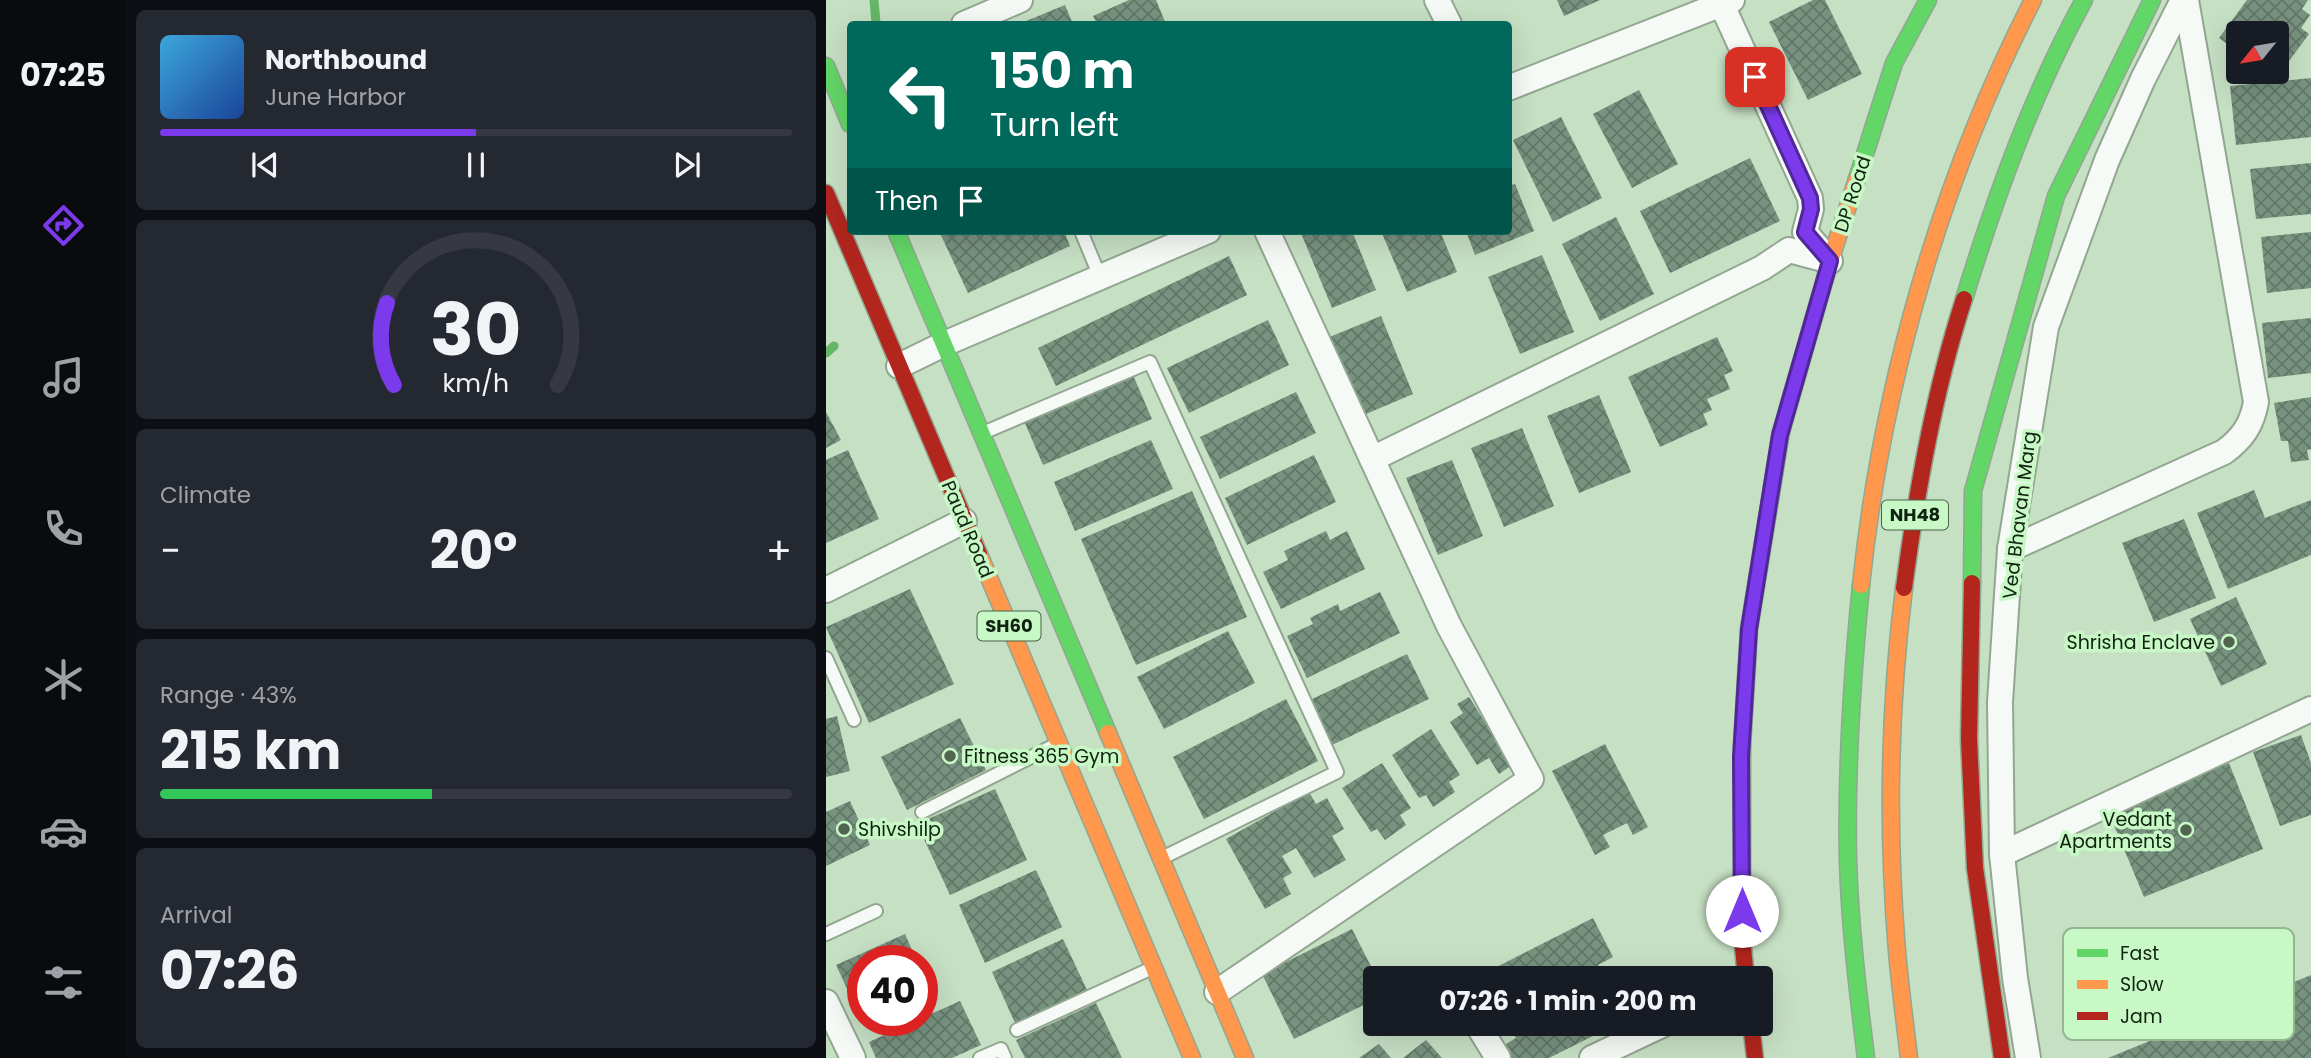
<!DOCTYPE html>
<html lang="en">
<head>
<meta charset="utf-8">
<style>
  body { margin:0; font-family:Poppins,sans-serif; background:#242831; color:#f1f3f6; height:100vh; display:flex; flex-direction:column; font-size:26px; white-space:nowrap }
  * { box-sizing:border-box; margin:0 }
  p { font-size:23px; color:#9ea1a6 }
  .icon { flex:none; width:38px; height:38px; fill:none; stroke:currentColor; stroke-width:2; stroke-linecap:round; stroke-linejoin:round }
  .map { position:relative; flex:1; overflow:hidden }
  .details { display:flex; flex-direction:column; gap:10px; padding:10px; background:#0d0f14; width:700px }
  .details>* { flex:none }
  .banner { position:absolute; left:21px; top:21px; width:665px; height:214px; border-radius:7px; box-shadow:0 7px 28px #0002; background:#00695c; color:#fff; overflow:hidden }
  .needle { width:46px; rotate:240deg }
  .fabs { position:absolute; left:1400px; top:21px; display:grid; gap:14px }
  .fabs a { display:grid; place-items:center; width:63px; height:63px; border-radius:7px; background:#171b24; box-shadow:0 7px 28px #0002; font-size:35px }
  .speed { position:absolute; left:21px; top:945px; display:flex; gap:14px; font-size:35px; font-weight:700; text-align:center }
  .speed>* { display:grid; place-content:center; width:91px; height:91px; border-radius:50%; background:#171b24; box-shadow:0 7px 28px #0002; line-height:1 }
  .speed .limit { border:10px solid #d22; background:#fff; color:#111 }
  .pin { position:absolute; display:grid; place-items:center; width:60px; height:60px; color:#fff; margin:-30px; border-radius:14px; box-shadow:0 4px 10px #0006 }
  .me { position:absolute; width:77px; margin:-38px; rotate:0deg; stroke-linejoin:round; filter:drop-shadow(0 0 5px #0008) }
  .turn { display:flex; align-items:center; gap:24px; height:147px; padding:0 28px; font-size:32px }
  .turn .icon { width:91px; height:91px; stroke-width:2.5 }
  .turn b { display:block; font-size:49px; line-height:60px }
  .then { display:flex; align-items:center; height:66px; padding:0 28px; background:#0003; gap:14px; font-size:26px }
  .big { font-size:52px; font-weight:700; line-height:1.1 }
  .details .widget { flex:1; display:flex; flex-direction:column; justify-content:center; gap:10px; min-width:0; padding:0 24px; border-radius:10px; background:#242831 }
  .details .dial { align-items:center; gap:0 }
  .dial svg { height:182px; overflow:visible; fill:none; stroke:#363941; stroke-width:7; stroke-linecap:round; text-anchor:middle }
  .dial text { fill:#f1f3f6; stroke:none }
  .song { display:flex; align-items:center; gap:21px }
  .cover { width:84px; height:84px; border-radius:10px; background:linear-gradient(135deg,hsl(200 70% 55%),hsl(220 70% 35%)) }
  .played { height:7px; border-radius:4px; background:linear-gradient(90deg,#7c3aed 50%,#363941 50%) }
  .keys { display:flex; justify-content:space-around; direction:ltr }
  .heat { display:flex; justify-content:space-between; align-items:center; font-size:38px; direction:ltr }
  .charge { height:10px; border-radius:5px; background:linear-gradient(90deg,#34c759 43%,#363941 0) }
  .trip { position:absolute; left:537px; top:966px; width:410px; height:70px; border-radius:7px; background:#171b24; box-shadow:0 7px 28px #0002; font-weight:700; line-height:70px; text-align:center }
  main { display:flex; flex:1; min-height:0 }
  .tab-bar { display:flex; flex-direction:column; width:126px; justify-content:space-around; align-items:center; background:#090b0e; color:#9ea1a6 }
  .tab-bar .icon { width:49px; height:49px }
  .tab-bar .selected { color:#7c3aed }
  .tab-bar b { font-size:32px; color:#f1f3f6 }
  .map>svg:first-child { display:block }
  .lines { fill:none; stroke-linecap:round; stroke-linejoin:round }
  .stream { stroke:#65b666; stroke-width:9 }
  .building { fill:url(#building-cross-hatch) }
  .lane-casing { stroke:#92a691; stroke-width:16 }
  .street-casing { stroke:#92a691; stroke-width:28 }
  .fast-casing { stroke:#92a691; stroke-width:19 }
  .slow-casing { stroke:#92a691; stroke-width:19 }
  .jam-casing { stroke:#92a691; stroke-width:19 }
  .lane { stroke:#f6faf6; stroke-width:12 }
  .street { stroke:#f6faf6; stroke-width:24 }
  .fast { stroke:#63d668; stroke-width:16 }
  .slow { stroke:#ff974d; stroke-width:16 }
  .jam { stroke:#b3261e; stroke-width:16 }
  .route-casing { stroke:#51269a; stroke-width:18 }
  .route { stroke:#7c3aed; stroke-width:12 }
  .poi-dot { fill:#50644f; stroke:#c8f8c6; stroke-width:2.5 }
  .labels { text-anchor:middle; stroke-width:7; stroke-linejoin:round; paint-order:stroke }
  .shield { fill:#c8f8c6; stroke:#476247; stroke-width:2 }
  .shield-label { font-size:18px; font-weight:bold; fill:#102210 }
  .street-label { font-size:19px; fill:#102210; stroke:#c8f8c6 }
  .poi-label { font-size:19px; fill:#102210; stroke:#c8f8c6; text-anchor:end }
  .key { fill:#c8f8c6; stroke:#91b88f; stroke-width:2 }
  .key-label { font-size:19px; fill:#102210 }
</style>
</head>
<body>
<main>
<nav class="tab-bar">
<b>07:25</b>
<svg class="icon selected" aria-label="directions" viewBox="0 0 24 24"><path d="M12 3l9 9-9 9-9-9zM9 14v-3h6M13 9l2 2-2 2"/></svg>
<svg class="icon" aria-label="music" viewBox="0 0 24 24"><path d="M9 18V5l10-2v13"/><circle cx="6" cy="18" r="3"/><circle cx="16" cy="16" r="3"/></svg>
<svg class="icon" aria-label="phone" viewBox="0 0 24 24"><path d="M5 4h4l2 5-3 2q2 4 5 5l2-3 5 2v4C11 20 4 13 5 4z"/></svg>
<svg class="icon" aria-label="climate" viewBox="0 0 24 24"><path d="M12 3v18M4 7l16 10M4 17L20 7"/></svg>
<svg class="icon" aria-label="car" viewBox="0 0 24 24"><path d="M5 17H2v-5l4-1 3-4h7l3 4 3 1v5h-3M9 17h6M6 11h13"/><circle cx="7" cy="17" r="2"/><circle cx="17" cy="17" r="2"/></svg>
<svg class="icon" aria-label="filters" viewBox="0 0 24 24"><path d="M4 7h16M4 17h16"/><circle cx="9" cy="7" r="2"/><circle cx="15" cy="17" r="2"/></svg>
</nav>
<section class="details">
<div class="widget">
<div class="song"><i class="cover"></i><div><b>Northbound</b><p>June Harbor</p></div></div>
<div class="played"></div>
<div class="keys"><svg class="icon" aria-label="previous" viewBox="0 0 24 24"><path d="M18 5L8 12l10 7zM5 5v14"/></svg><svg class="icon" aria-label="pause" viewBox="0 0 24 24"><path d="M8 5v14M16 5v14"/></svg><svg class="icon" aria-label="next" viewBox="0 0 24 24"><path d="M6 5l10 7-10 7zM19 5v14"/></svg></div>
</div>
<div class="widget dial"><svg viewBox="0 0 100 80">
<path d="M14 69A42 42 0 1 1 86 69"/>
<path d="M14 69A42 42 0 0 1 11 33" stroke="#7c3aed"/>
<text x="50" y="56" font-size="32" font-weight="700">30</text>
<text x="50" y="72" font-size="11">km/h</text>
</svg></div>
<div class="widget"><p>Climate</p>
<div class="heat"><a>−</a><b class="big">20°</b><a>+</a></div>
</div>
<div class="widget"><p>Range · 43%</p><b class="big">215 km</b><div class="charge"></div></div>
<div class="widget"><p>Arrival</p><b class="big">07:26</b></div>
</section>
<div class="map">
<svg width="1485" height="1058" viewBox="0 0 1485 1058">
  <defs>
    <pattern id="building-cross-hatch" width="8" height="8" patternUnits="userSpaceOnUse" patternTransform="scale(1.75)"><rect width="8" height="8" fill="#789280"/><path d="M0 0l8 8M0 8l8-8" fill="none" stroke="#617767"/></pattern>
  </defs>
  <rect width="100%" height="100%" fill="#c6e0c4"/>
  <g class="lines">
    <g class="stream">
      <path d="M48 0 50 23"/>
      <path d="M0 353 8 346"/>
    </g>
  </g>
  <g class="building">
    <path d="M303 0H330L340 24H271L267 16Z"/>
    <path d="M731 0H774L738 16Z"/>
    <path d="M987 0H999L1036 74 982 100 943 22Z"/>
    <path d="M1421 0H1482L1476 9 1484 15 1475 28 1483 34 1458 68 1451 62V33H1412V52L1393 38Z"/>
    <path d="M239 5 247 24H193Z"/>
    <path d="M1485 78V137L1410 145 1404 86Z"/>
    <path d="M813 90 852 164 806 188 767 114Z"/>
    <path d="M735 117 776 198 727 222 687 140Z"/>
    <path d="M924 158 954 221 844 273 814 211Z"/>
    <path d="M1485 163V214L1430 219 1424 169Z"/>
    <path d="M689 184 708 231 649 255 640 231H682V186Z"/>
    <path d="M790 217 828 294 774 321 736 244Z"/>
    <path d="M113 231H238L244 246 142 293Z"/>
    <path d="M479 231H526L550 290 506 308 475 233Z"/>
    <path d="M555 231H614L631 272 581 292Z"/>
    <path d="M1485 232V288L1441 293 1435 237Z"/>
    <path d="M716 255 748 332 694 354 662 277Z"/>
    <path d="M403 256 421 295 230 386 212 348Z"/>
    <path d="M555 316 587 394 533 417 501 338Z"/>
    <path d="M1485 318V373L1442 378 1436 323Z"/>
    <path d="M442 320 463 365 363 413 341 368Z"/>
    <path d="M891 337 907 371 898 375 904 389 881 399 886 410 877 414 882 425 834 447 802 377Z"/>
    <path d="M307 375 326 419 217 465 198 421Z"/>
    <path d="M470 392 490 433 394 479 374 437Z"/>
    <path d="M773 395 805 472 753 493 721 416Z"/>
    <path d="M1485 397V449L1481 450 1483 460 1465 462 1462 441H1455L1448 403Z"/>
    <path d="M0 412 15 440 0 448Z"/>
    <path d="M696 428 728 506 678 527 645 448Z"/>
    <path d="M325 440 347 489 249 531 228 482Z"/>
    <path d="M22 450 53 519 0 543V460Z"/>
    <path d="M488 455 510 502 421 545 399 498Z"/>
    <path d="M626 460 657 536 612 555 580 478Z"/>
    <path d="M1428 490 1439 518 1485 500V555L1402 589 1371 513Z"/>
    <path d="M366 491 421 617 310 665 255 539Z"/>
    <path d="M1358 519 1390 598 1328 622 1296 543Z"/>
    <path d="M500 531 504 540 521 531 539 569 455 609 437 572 462 560 458 551Z"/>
    <path d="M84 589 128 684 43 723 0 627Z"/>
    <path d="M554 592 574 633 481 678 461 636 487 624 484 618 512 604 514 611Z"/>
    <path d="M1410 597 1441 664 1395 686 1364 619Z"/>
    <path d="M402 631 429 683 338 729 311 677Z"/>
    <path d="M581 654 603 699 506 745 484 700Z"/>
    <path d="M643 697 686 765 673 774 663 758 651 765 624 722 637 713 631 704Z"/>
    <path d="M460 699 492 761 378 819 347 757Z"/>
    <path d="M11 716 24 771 0 777V719Z"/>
    <path d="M134 718 160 770 81 810 55 757Z"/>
    <path d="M605 729 634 775 623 782 629 792 607 807 600 795 593 798 566 755Z"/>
    <path d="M1475 735 1485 763V815L1454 826 1427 752Z"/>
    <path d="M779 744 822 827 807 835 801 823 777 835 784 847 769 855 726 771Z"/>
    <path d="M556 763 585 808 574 815 580 825 559 840 551 829 545 832 516 788Z"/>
    <path d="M1403 763 1437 849 1318 897 1282 811Z"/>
    <path d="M169 789 201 860 124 895 91 824Z"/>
    <path d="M483 792 490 804 501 798 518 829 506 836 520 860 488 878 470 848 456 856 466 873 457 878 465 894 439 909 400 839Z"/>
    <path d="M24 801 44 845 0 866V812Z"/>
    <path d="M210 870 236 927 159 963 133 905Z"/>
    <path d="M767 918 787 957 772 965 779 978H649Z"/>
    <path d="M526 929 551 978 550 999 468 1039 436 974Z"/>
    <path d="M79 934 91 961H37V1005L30 1008 10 965Z"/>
    <path d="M237 939 261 990 189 1023 166 972Z"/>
    <path d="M1485 975V1058H1282Z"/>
    <path d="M134 1001 155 1045 126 1058H50L43 1042 91 1020H96V1018Z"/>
    <path d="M270 1003 296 1058H199L190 1040Z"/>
    <path d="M682 1024H791L723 1058H682L685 1052 680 1044 690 1038Z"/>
    <path d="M600 1040 616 1058H577Z"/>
    <path d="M553 1044 565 1058H533Z"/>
  </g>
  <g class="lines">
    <defs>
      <g id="lane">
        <path d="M255 231 274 277"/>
        <path d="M159 432 324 362 511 772 338 857"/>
        <path d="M0 658 28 720"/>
        <path d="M96 812 229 745"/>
        <path d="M0 934 50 911"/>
        <path d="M191 1030 324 969"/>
        <path d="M154 1058 175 1049 179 1058"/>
      </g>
      <g id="street">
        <path d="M611 0 623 24"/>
        <path d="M138 24 194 0"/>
        <path d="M682 88 906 0"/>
        <path d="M73 366 118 344 382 231"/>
        <path d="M546 459 936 268 963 250 1004 261 979 232 985 209 984 198 896 5"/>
        <path d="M1184 549 1398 452C1416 439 1426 425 1430 402L1360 0"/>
        <path d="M0 590 138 521"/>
        <path d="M1176 854 1485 709"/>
        <path d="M391 992 705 779 623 626 441 231"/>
        <path d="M0 1002 27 1058"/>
        <path d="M651 1024 672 1058"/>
        <path d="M766 1058 838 1024"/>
        <path d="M1202 1058 1189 978 1176 854 1174 702 1184 549 1220 327 1281 160 1317 79 1357 0"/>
      </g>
      <g id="fast">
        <path d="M0 66 24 124"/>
        <path d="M1031 179 1068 63 1102 0"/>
        <path d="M70 231 282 733"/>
        <path d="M1138 299C1170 195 1206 95 1258 0"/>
        <path d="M1146 583 1147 491 1230 196 1326 0"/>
        <path d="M1035 585C1026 677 1020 769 1022 861 1024 927 1032 993 1040 1058"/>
        <path d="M916 746 923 629 955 432"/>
      </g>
      <g id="slow">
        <path d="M955 432 1004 261 1031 179"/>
        <path d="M153 554 366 1058"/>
        <path d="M1035 585C1056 384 1115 179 1207 0"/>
        <path d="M1078 588C1063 708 1061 830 1071 951 1074 987 1079 1023 1083 1058"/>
        <path d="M282 733 419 1058"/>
      </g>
      <g id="jam">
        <path d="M0 193 153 554"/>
        <path d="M1146 583 1143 739 1149 868 1176 1058"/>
        <path d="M1078 588C1091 490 1108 392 1138 299"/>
        <path d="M916 746V937L920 978"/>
        <path d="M925 1024 929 1058"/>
      </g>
    </defs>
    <use href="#lane" class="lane-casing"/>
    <use href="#street" class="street-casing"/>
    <use href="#fast" class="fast-casing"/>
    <use href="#slow" class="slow-casing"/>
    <use href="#jam" class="jam-casing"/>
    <use href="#lane" class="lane"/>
    <use href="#street" class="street"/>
    <use href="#fast" class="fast"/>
    <use href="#slow" class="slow"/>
    <use href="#jam" class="jam"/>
  </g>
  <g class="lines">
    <defs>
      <path id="route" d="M916 911 915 757 923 629 954 435 1004 261 979 232 985 209 984 198 929 77"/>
    </defs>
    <use href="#route" class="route-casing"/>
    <use href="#route" class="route"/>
  </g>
  <g class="poi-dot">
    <circle cx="1403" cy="642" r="7"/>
    <circle cx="124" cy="756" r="7"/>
    <circle cx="18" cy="829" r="7"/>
    <circle cx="1360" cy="830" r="7"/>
  </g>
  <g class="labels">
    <g class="shield">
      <rect x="1056" y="500.5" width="66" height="29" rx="5"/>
      <rect x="151.5" y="611.5" width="63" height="29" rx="5"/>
    </g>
    <g class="shield-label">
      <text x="1089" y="521">NH48</text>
      <text x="183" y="632">SH60</text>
    </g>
    <g class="street-label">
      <text transform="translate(1026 194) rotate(-72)" y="7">DP Road</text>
      <text transform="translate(1193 515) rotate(-83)" y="7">Ved Bhavan Marg</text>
      <text transform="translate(142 529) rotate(67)" y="7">Paud Road</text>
    </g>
    <g class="poi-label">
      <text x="1389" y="649">Shrisha Enclave</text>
      <text x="138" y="763" text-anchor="start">Fitness 365 Gym</text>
      <text x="1346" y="826">Vedant<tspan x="1346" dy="22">Apartments</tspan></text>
      <text x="32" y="836" text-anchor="start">Shivshilp</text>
    </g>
  </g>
  <rect x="1237" y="928" width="231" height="112" rx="10" class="key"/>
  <rect x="1251" y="949" width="31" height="8" fill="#63d668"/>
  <rect x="1251" y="980" width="31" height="9" fill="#ff974d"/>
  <rect x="1251" y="1012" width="31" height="8" fill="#b3261e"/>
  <g class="key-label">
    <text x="1294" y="960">Fast</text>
    <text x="1294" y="991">Slow</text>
    <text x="1294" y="1023">Jam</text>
  </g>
</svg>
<div class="fabs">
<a><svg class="needle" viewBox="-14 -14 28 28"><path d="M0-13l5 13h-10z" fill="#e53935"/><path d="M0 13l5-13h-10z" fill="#9ea1a6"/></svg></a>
</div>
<div class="speed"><div class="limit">40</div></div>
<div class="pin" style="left:929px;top:77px;background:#d93025"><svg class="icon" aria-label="arrive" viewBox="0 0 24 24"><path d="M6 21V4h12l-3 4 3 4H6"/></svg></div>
<svg class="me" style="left:916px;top:911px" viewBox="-20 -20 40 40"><circle r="19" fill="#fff"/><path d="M0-13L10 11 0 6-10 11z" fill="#7c3aed"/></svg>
<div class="trip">07:26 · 1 min · 200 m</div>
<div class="banner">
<div class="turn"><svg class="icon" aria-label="left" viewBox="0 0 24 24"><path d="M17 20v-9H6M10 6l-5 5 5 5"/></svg><div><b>150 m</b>Turn left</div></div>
<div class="then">Then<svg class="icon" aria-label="arrive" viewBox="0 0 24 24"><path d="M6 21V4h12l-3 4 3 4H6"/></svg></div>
</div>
</div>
</main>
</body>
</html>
